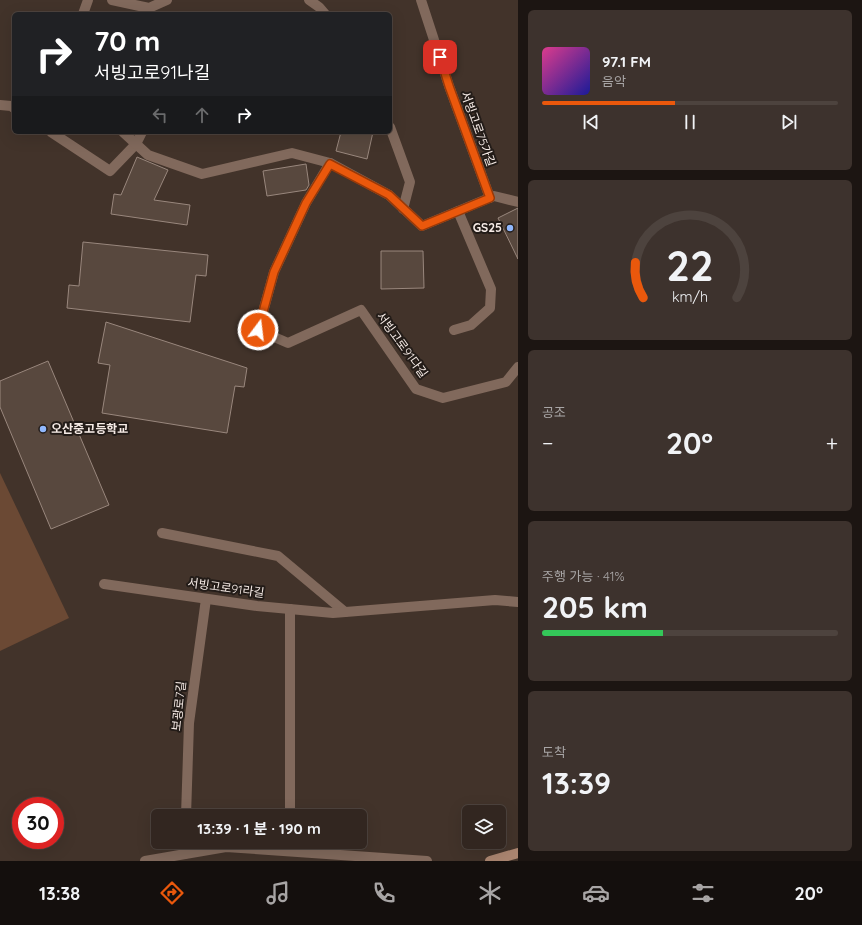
<!DOCTYPE html>
<html lang="ko">
<head>
<meta charset="utf-8">
<style>
  body { margin:0; font-family:Quicksand,"Noto Sans KR",sans-serif; background:#3d322d; color:#f1f3f6; height:100vh; display:flex; flex-direction:column; font-size:15px; white-space:nowrap }
  * { box-sizing:border-box; margin:0 }
  p { font-size:13px; color:#a8a5a5 }
  .icon { flex:none; width:22px; height:22px; fill:none; stroke:currentColor; stroke-width:2; stroke-linecap:round; stroke-linejoin:round }
  .map { position:relative; flex:1; overflow:hidden }
  .side { display:flex; flex-direction:column; gap:10px; padding:10px; background:#1c1512; width:344px }
  .side>* { flex:none }
  .banner { position:absolute; left:12px; top:12px; width:380px; height:122px; border-radius:6px; box-shadow:0 4px 16px #0002,0 0 0 1px #4d433e; background:#202124; color:#fff; overflow:hidden }
  .buttons { position:absolute; left:462px; top:805px; display:grid; gap:8px }
  .buttons a { display:grid; place-items:center; width:44px; height:44px; border-radius:6px; background:#322620; box-shadow:0 4px 16px #0002,0 0 0 1px #4d433e; font-size:20px }
  .speed { position:absolute; left:12px; top:797px; display:flex; gap:8px; font-size:20px; font-weight:700; text-align:center }
  .speed>* { display:grid; place-content:center; width:52px; height:52px; border-radius:50%; background:#322620; box-shadow:0 4px 16px #0002,0 0 0 1px #4d433e; line-height:1 }
  .speed .limit { border:6px solid #d22; background:#fff; color:#111 }
  .pin { position:absolute; display:grid; place-items:center; width:34px; height:34px; color:#fff; margin:-17px; border-radius:8px; box-shadow:0 2px 6px #0006 }
  .me { position:absolute; width:44px; margin:-22px; rotate:15deg; stroke-linejoin:round; filter:drop-shadow(0 0 3px #0008) }
  .turn { display:flex; align-items:center; gap:14px; height:84px; padding:0 16px; font-size:18px }
  .turn .icon { width:52px; height:52px; stroke-width:2.5 }
  .turn b { display:block; font-size:28px; line-height:34px }
  .lanes { display:flex; align-items:center; height:38px; padding:0 16px; background:#0003; justify-content:center; gap:20px; direction:ltr }
  .lanes .off { opacity:.35 }
  .big { font-size:30px; font-weight:700; line-height:1.1 }
  .side .card { flex:1; display:flex; flex-direction:column; justify-content:center; gap:6px; min-width:0; padding:0 14px; border-radius:6px; background:#3d322d }
  .side .dial { align-items:center; gap:0 }
  .dial svg { height:104px; overflow:visible; fill:none; stroke:#4d433e; stroke-width:7; stroke-linecap:round; text-anchor:middle }
  .dial text { fill:#f1f3f6; stroke:none }
  .song { display:flex; align-items:center; gap:12px }
  .cover { width:48px; height:48px; border-radius:6px; background:linear-gradient(135deg,hsl(330 70% 55%),hsl(240 70% 35%)) }
  .played { height:4px; border-radius:2px; background:linear-gradient(90deg,#ea580c 45%,#4d433e 45%) }
  .keys { display:flex; justify-content:space-around; direction:ltr }
  .heat { display:flex; justify-content:space-between; align-items:center; font-size:22px; direction:ltr }
  .charge { height:6px; border-radius:3px; background:linear-gradient(90deg,#34c759 41%,#4d433e 0) }
  .trip { position:absolute; left:151px; top:809px; width:216px; height:40px; border-radius:6px; background:#322620; box-shadow:0 4px 16px #0002,0 0 0 1px #4d433e; font-weight:700; line-height:40px; text-align:center }
  .dock { display:flex; height:64px; justify-content:space-around; align-items:center; background:#140f0d; color:#a8a5a5 }
  .dock .icon { width:28px; height:28px }
  .dock .active { color:#ea580c }
  .dock b { font-size:18px; color:#f1f3f6 }
  main { display:flex; flex:1; min-height:0 }
  .map>svg:first-child { display:block }
  .green { fill:#6b4934 }
  .building { fill:#58483e; stroke:#99877d }
  .lines { fill:none; stroke-linecap:round; stroke-linejoin:round }
  .street { stroke:#81695c; stroke-width:10 }
  .secondary { stroke:#aa8570; stroke-width:10 }
  .route-casing { stroke:#983908; stroke-width:10 }
  .route { stroke:#ea580c; stroke-width:7 }
  .poi-dot { fill:#91b8fd; stroke:#231c18; stroke-width:1.5 }
  .labels { text-anchor:middle; stroke-width:4; stroke-linejoin:round; paint-order:stroke }
  .street-label { font-size:12px; fill:#f6ebe6; stroke:#231c18 }
  .poi-label { font-size:12px; font-weight:bold; fill:#f6ebe6; stroke:#231c18; text-anchor:end }
</style>
</head>
<body>
<main>
<div class="map">
<svg width="518" height="861" viewBox="0 0 518 861">
  <rect width="100%" height="100%" fill="#42332a"/>
  <path class="green" d="M0 473 69 618 0 651Z"/>
  <g class="building">
    <path d="M341 132H373L367 159 336 151Z"/>
    <path d="M137 157 168 170 154 200 190 205 187 225 111 214 114 194 121 195Z"/>
    <path d="M306 164 309 185 306 190 267 196 263 171Z"/>
    <path d="M518 208V259L498 218Z"/>
    <path d="M83 242 208 255 206 276 196 275 190 322 67 308 69 285 79 286Z"/>
    <path d="M381 251H423L424 288 381 289Z"/>
    <path d="M106 322 247 368 244 387 235 386 227 433 102 413 110 365 98 363Z"/>
    <path d="M48 361 109 505 51 529 0 407V381Z"/>
  </g>
  <g class="lines">
    <g class="street">
      <path d="M112 0 149 8 167 0"/>
      <path d="M309 0 319 7 325 14"/>
      <path d="M421 0 449 86 490 198"/>
      <path d="M83 14 88 0"/>
      <path d="M0 105 11 106 14 108"/>
      <path d="M390 127 410 182 403 209"/>
      <path d="M51 132 110 171 136 144 142 132"/>
      <path d="M123 132 148 155 202 174 292 153 330 163 389 195 422 226 494 196 518 202"/>
      <path d="M330 163 306 203 274 272 258 330 288 343 361 310 416 389 443 398 506 382 518 367"/>
      <path d="M454 330 471 325 490 308 491 289 458 211"/>
      <path d="M162 533 278 556 345 612"/>
      <path d="M104 584 257 606 333 613 495 600 518 602"/>
      <path d="M290 609V816"/>
      <path d="M186 816 189 723 206 599"/>
      <path d="M185 854V842"/>
      <path d="M145 861 226 847 427 861"/>
    </g>
    <path class="secondary" d="M490 861 518 853"/>
  </g>
  <g class="lines">
    <defs>
      <path id="route" d="M258 330 274 272 306 203 330 164 389 195 422 226 490 198 449 86 440 57"/>
    </defs>
    <use href="#route" class="route-casing"/>
    <use href="#route" class="route"/>
  </g>
  <g class="poi-dot">
    <circle cx="510" cy="228" r="4"/>
    <circle cx="43" cy="429" r="4"/>
  </g>
  <g class="labels">
    <g class="street-label">
      <text transform="translate(478 129) rotate(70)" y="4">서빙고로75가길</text>
      <text transform="translate(402 345) rotate(54)" y="4">서빙고로91다길</text>
      <text transform="translate(226 588) rotate(8)" y="4">서빙고로91라길</text>
      <text transform="translate(179 706) rotate(-84)" y="4">보광로7길</text>
    </g>
    <g class="poi-label">
      <text x="502" y="232">GS25</text>
      <text x="51" y="433" text-anchor="start">오산중고등학교</text>
    </g>
  </g>
</svg>
<div class="buttons">
<a><svg class="icon" aria-label="layers" viewBox="0 0 24 24"><path d="M12 4l9 5-9 5-9-5zM3 14l9 5 9-5"/></svg></a>
</div>
<div class="speed"><div class="limit">30</div></div>
<div class="pin" style="left:440px;top:57px;background:#d93025"><svg class="icon" aria-label="arrive" viewBox="0 0 24 24"><path d="M6 21V4h12l-3 4 3 4H6"/></svg></div>
<svg class="me" style="left:258px;top:330px" viewBox="-20 -20 40 40"><circle r="17" fill="#ea580c" stroke="#fff" stroke-width="3"/><path d="M0-11L8 9 0 5-8 9z" fill="#fff"/></svg>
<div class="trip">13:39 · 1 분 · 190 m</div>
<div class="banner">
<div class="turn"><svg class="icon" aria-label="right" viewBox="0 0 24 24"><path d="M7 20v-9h11M14 6l5 5-5 5"/></svg><div><b>70 m</b>서빙고로91나길</div></div>
<div class="lanes"><svg class="icon off" aria-label="left" viewBox="0 0 24 24"><path d="M17 20v-9H6M10 6l-5 5 5 5"/></svg><svg class="icon off" aria-label="ahead" viewBox="0 0 24 24"><path d="M12 20V5M6 11l6-6 6 6"/></svg><svg class="icon" aria-label="right" viewBox="0 0 24 24"><path d="M7 20v-9h11M14 6l5 5-5 5"/></svg></div>
</div>
</div>
<section class="side">
<div class="card">
<div class="song"><i class="cover"></i><div><b>97.1 FM</b><p>음악</p></div></div>
<div class="played"></div>
<div class="keys"><svg class="icon" aria-label="previous" viewBox="0 0 24 24"><path d="M18 5L8 12l10 7zM5 5v14"/></svg><svg class="icon" aria-label="pause" viewBox="0 0 24 24"><path d="M8 5v14M16 5v14"/></svg><svg class="icon" aria-label="next" viewBox="0 0 24 24"><path d="M6 5l10 7-10 7zM19 5v14"/></svg></div>
</div>
<div class="card dial"><svg viewBox="0 0 100 80">
<path d="M14 69A42 42 0 1 1 86 69"/>
<path d="M14 69A42 42 0 0 1 8 42" stroke="#ea580c"/>
<text x="50" y="56" font-size="32" font-weight="700">22</text>
<text x="50" y="72" font-size="11">km/h</text>
</svg></div>
<div class="card"><p>공조</p>
<div class="heat"><a>−</a><b class="big">20°</b><a>+</a></div>
</div>
<div class="card"><p>주행 가능 · 41%</p><b class="big">205 km</b><div class="charge"></div></div>
<div class="card"><p>도착</p><b class="big">13:39</b></div>
</section>
</main>
<nav class="dock">
<b>13:38</b>
<svg class="icon active" aria-label="directions" viewBox="0 0 24 24"><path d="M12 3l9 9-9 9-9-9zM9 14v-3h6M13 9l2 2-2 2"/></svg>
<svg class="icon" aria-label="music" viewBox="0 0 24 24"><path d="M9 18V5l10-2v13"/><circle cx="6" cy="18" r="3"/><circle cx="16" cy="16" r="3"/></svg>
<svg class="icon" aria-label="phone" viewBox="0 0 24 24"><path d="M5 4h4l2 5-3 2q2 4 5 5l2-3 5 2v4C11 20 4 13 5 4z"/></svg>
<svg class="icon" aria-label="climate" viewBox="0 0 24 24"><path d="M12 3v18M4 7l16 10M4 17L20 7"/></svg>
<svg class="icon" aria-label="car" viewBox="0 0 24 24"><path d="M5 17H2v-5l4-1 3-4h7l3 4 3 1v5h-3M9 17h6M6 11h13"/><circle cx="7" cy="17" r="2"/><circle cx="17" cy="17" r="2"/></svg>
<svg class="icon" aria-label="filters" viewBox="0 0 24 24"><path d="M4 7h16M4 17h16"/><circle cx="9" cy="7" r="2"/><circle cx="15" cy="17" r="2"/></svg>
<b>20°</b>
</nav>
</body>
</html>
